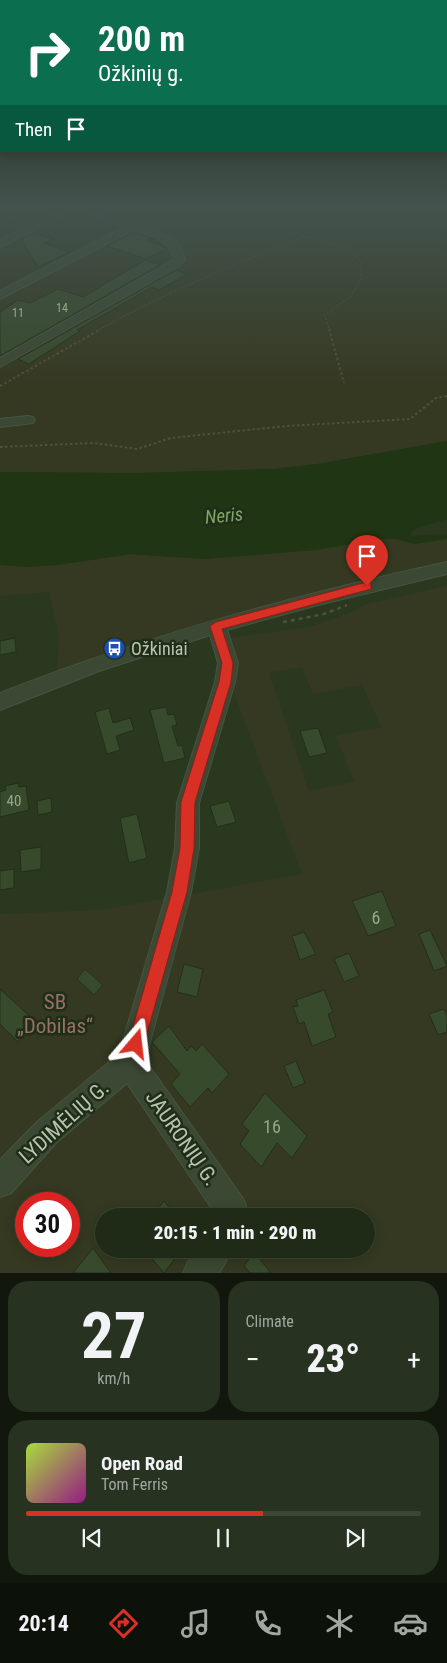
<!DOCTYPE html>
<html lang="en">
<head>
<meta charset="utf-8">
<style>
  body { margin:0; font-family:"Roboto Condensed",sans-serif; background:#273220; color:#f1f3f6; height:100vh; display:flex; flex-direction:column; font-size:19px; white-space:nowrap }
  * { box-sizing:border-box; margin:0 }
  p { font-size:16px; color:#a1a7a1 }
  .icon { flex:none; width:28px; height:28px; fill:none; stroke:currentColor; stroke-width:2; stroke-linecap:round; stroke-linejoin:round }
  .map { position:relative; height:1273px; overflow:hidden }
  .drawer { display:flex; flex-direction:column; gap:8px; padding:8px; background:#11170d; flex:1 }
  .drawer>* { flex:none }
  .guide { position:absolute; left:0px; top:0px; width:448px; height:152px; box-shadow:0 2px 12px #0003,0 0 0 1px #3c4636; background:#0b6e4f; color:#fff; overflow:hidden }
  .speed { position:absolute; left:15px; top:1192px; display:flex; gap:10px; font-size:25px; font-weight:700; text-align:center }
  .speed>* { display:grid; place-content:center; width:65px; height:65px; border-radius:50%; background:#1f2a17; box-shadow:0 2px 12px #0003,0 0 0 1px #3c4636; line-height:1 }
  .speed .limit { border:8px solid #d22; background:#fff; color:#111 }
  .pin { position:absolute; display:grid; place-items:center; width:42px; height:42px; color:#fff; margin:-51px -21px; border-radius:50% 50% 50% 0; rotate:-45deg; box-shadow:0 0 5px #0007 }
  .pin .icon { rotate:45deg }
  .me { position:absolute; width:55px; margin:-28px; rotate:17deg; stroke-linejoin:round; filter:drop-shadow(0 0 4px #0008) }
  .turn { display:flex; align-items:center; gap:18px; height:105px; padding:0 15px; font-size:22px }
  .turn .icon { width:65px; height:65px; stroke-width:2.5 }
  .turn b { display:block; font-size:35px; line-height:42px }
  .then { display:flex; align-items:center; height:48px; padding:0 15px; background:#0003; gap:10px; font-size:19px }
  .big { font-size:38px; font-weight:800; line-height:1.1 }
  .drawer .widget { flex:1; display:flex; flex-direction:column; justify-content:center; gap:8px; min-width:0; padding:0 18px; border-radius:20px; background:#273220 }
  .drawer .dial { align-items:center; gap:0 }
  .dial b { font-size:65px; line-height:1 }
  .song { display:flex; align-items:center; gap:15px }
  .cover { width:60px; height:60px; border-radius:8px; background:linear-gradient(135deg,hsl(80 70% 55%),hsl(310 70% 35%)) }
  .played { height:5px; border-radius:2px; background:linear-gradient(90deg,#d93025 60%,#3c4636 60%) }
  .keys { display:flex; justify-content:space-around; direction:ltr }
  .heat { display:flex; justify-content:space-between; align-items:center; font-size:28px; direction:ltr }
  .drawer .tiles { flex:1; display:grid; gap:8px; grid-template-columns:1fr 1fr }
  .widget:last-child { grid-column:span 2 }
  .trip { position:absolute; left:95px; top:1208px; width:280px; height:50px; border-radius:25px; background:#1f2a17; box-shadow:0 2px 12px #0003,0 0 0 1px #3c4636; font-weight:800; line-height:50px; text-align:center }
  .dock { display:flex; height:80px; justify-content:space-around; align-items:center; background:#0c1109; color:#a1a7a1 }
  .dock .icon { width:35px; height:35px }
  .dock .current { color:#d93025 }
  .dock b { font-size:22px; color:#f1f3f6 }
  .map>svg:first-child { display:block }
  .green { fill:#353921; fill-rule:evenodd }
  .water { fill:#203513 }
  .building { fill:#384a2c; stroke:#222f1a }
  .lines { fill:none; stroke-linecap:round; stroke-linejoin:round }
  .minor-casing { stroke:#47553f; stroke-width:2 }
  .path-far2 { stroke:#4f513a; stroke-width:1; stroke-dasharray:2 2; stroke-linecap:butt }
  .path-far1 { stroke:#4f513a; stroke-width:2; stroke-dasharray:2.5 2.5; stroke-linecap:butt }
  .path { stroke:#4f513a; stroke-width:2.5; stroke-dasharray:4 4; stroke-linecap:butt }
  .minor { fill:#3b4833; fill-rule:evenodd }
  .route { fill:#d93025; stroke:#8d1f18 }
  .labels { text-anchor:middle; stroke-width:5; stroke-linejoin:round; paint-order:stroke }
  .far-number-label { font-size:12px; fill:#96a68c }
  .number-label { font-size:15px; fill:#96a68c }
  .poi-label { font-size:18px; fill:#b6c5ad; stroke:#202d19; text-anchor:start }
  .near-number-label { font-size:18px; fill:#96a68c }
  .water-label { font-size:19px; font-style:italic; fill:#7ea664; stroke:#202d19 }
  .near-park-label { font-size:21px; fill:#967164; stroke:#202d19 }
  .near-street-label { font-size:21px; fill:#b6c5ad; stroke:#202d19 }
</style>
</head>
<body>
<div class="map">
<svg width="447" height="1273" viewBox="0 0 447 1273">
  <rect width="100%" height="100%" fill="#29381f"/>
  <g class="green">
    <path d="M0 206H447V441L317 464 274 469 137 473 0 472Z"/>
    <path d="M383 539H397L414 544 447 539V563L232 615 134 643 57 673 59 638 49 592 0 596V565L27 567 58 565 130 554 204 559 258 555Z"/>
    <path d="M447 586V1273H0V914L101 910 302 874 214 640 309 627 344 615 367 604ZM302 667 313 694 362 685 381 727 336 736 354 782 309 791 269 673ZM26 1204H69V1246H26ZM104 1216H366V1249H104Z"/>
  </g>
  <path class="water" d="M447 441V519L417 528 411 532V536L447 534V539L414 544 397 539H383L317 550 204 559 130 554 58 565 27 567 0 565V472L137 473 274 469 317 464Z"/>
  <g class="building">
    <path d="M9 206H64L44 216 32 213 7 223Z"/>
    <path d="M133 232 152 238 147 240 167 248 146 259 107 246Z"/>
    <path d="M32 233 54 239 44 243 69 252 38 267 21 239Z"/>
    <path d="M145 260 160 265 0 356V312L18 300 30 303 58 289 83 297Z"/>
    <path d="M176 270 188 274 159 290 152 287 77 330 80 331 29 364 18 359Z"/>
    <path d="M15 638 16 652 0 655V641Z"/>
    <path d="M166 707 168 715 174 714 177 725 172 726 178 746 182 745 185 758 164 763 150 710Z"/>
    <path d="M109 708 113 723 130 718 134 730 116 736 120 750 107 754 95 712Z"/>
    <path d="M318 728 327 753 309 757 300 731Z"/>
    <path d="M18 783 19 787 26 786 29 810 0 817V792L6 790 5 786Z"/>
    <path d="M51 798 52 812 38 815 37 801Z"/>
    <path d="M229 801 236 822 217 827 210 806Z"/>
    <path d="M137 814 147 858 129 863 120 818Z"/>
    <path d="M41 847V869L21 872 20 850Z"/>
    <path d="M14 869V888L0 890V871Z"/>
    <path d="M382 891 396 926 368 936 352 901Z"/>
    <path d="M430 930 447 966 434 971 419 934Z"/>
    <path d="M304 932 316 954 300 960 292 936Z"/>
    <path d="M349 953 359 976 344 982 334 959Z"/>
    <path d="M184 964 203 969 197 997 177 992Z"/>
    <path d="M85 969 103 985 94 995 77 979Z"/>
    <path d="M0 989 35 1021 18 1042 0 1024Z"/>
    <path d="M324 990 333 1012 328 1014 336 1037 312 1046 304 1022 299 1024 293 1007 298 1006 296 1000Z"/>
    <path d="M444 1009 447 1015V1032L438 1035 429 1014Z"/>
    <path d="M169 1026 187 1051 191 1046 196 1051 202 1044 229 1074 212 1093 208 1088 190 1107 171 1084 180 1074 152 1042Z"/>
    <path d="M296 1061 305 1083 293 1088 284 1066Z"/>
    <path d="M265 1093 307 1136 292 1158 277 1143 261 1167 240 1144 249 1131 242 1124Z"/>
    <path d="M164 1201 176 1216H152Z"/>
    <path d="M93 1248 111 1273H73Z"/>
    <path d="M144 1249H182L164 1273Z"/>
    <path d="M254 1252 271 1273H250L244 1266Z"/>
  </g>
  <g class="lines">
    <defs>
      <g id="minor">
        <path d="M69 206H138L133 209 100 212C118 218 170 231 179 245 182 249 183 254 185 259L181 265 0 367V358L175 259C166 238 154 236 133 230L0 299V291L124 227 77 209 0 247V240Z"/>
        <path d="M28 416 33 417 35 420 33 423 0 427V419Z"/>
        <path d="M447 562V574L318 605 227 630 238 663 235 682 199 803V848L191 892 145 1060 244 1200 249 1216H217L127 1083 57 1142 11 1193 0 1197V1160L37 1122 119 1054 167 892 175 848 177 803 215 682 218 663 210 635 99 671 0 710V693C145 636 295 595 447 562Z"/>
        <path d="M197 1249H233L219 1273H183L188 1262Z"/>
      </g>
    </defs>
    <use href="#minor" class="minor-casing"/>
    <g class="path-far2">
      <path d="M231 206 250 212 288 231 351 250 361 263V279L351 296 325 315 329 330"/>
      <path d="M99 330C166 292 235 264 306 236"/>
    </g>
    <g class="path-far1">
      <path d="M329 329 344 383"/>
      <path d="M0 386 101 329"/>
      <path d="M0 447 94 443 137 449 171 438 286 426 410 419 436 398 447 396"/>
    </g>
    <path class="path" d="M283 622 324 614 347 605"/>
    <use href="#minor" class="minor"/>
  </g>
  <linearGradient id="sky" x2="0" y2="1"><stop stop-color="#171f11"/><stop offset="0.54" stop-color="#43534d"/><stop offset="1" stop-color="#43534d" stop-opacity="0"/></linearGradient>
  <rect width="447" height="384" fill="url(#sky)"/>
  <path class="route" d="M367 582 371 583V589L222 629 233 663 231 682 195 802 194 848 187 892 144 1044 142 1050 136 1053 130 1050 128 1044 172 892 180 848 181 802 219 682 222 663 210 626 216 622Z"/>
  <defs>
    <symbol id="bus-disc" viewBox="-11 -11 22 22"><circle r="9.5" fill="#1a4fb4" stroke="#202d19"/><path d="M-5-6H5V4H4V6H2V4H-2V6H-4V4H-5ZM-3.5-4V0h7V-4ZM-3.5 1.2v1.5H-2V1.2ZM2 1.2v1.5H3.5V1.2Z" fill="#fff"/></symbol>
  </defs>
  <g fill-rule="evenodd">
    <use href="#bus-disc" x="102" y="636" width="25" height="25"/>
  </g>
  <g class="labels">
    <g class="far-number-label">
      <text x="62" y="312">14</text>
      <text x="18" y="317">11</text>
    </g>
    <g class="number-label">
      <text x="14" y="806">40</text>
    </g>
    <g class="poi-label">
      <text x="131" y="655">Ožkiniai</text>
    </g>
    <g class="near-number-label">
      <text x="376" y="924">6</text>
      <text x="272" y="1133">16</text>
    </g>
    <g class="water-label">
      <text transform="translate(224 515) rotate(-5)" y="7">Neris</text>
    </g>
    <g class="near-park-label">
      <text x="55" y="1009">SB<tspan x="55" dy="24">„Dobilas“</tspan></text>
    </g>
    <g class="near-street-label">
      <text transform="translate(64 1122) rotate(-42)" y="7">LYDIMĖLIŲ G.</text>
      <text transform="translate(182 1138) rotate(55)" y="7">JAURONIŲ G.</text>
    </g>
  </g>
</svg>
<div class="speed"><div class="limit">30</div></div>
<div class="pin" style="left:367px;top:586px;background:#d93025"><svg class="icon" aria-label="arrive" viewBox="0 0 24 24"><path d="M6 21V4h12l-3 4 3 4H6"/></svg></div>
<svg class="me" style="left:136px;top:1044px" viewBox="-20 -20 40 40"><path d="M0-17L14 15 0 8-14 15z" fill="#d93025" stroke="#fff" stroke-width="4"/></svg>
<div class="trip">20:15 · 1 min · 290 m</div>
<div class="guide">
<div class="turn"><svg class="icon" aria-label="right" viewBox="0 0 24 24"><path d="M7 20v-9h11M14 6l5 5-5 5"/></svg><div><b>200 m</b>Ožkinių g.</div></div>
<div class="then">Then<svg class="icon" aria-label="arrive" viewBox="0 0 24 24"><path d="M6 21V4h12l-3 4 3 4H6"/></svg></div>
</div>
</div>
<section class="drawer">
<div class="tiles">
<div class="widget dial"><b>27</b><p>km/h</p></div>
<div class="widget"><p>Climate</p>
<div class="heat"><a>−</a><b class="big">23°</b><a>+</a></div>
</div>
<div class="widget">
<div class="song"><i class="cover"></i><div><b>Open Road</b><p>Tom Ferris</p></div></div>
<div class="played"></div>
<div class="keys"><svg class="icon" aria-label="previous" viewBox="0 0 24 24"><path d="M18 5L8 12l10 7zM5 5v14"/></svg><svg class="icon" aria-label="pause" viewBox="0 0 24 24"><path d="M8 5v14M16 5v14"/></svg><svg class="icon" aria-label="next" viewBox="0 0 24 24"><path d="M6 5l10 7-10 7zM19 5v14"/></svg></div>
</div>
</div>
</section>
<nav class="dock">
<b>20:14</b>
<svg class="icon current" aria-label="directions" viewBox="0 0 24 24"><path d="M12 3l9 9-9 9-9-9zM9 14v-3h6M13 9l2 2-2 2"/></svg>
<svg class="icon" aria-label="music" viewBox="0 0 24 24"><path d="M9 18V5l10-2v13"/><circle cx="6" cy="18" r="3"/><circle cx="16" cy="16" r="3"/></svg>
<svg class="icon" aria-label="phone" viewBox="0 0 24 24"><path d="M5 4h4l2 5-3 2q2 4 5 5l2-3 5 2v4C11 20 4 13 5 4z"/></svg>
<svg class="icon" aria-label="climate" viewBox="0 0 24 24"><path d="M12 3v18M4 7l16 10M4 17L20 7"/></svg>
<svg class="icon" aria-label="car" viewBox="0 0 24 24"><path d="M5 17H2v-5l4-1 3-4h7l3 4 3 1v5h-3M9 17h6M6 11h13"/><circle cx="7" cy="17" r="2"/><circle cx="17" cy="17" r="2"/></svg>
</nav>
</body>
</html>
